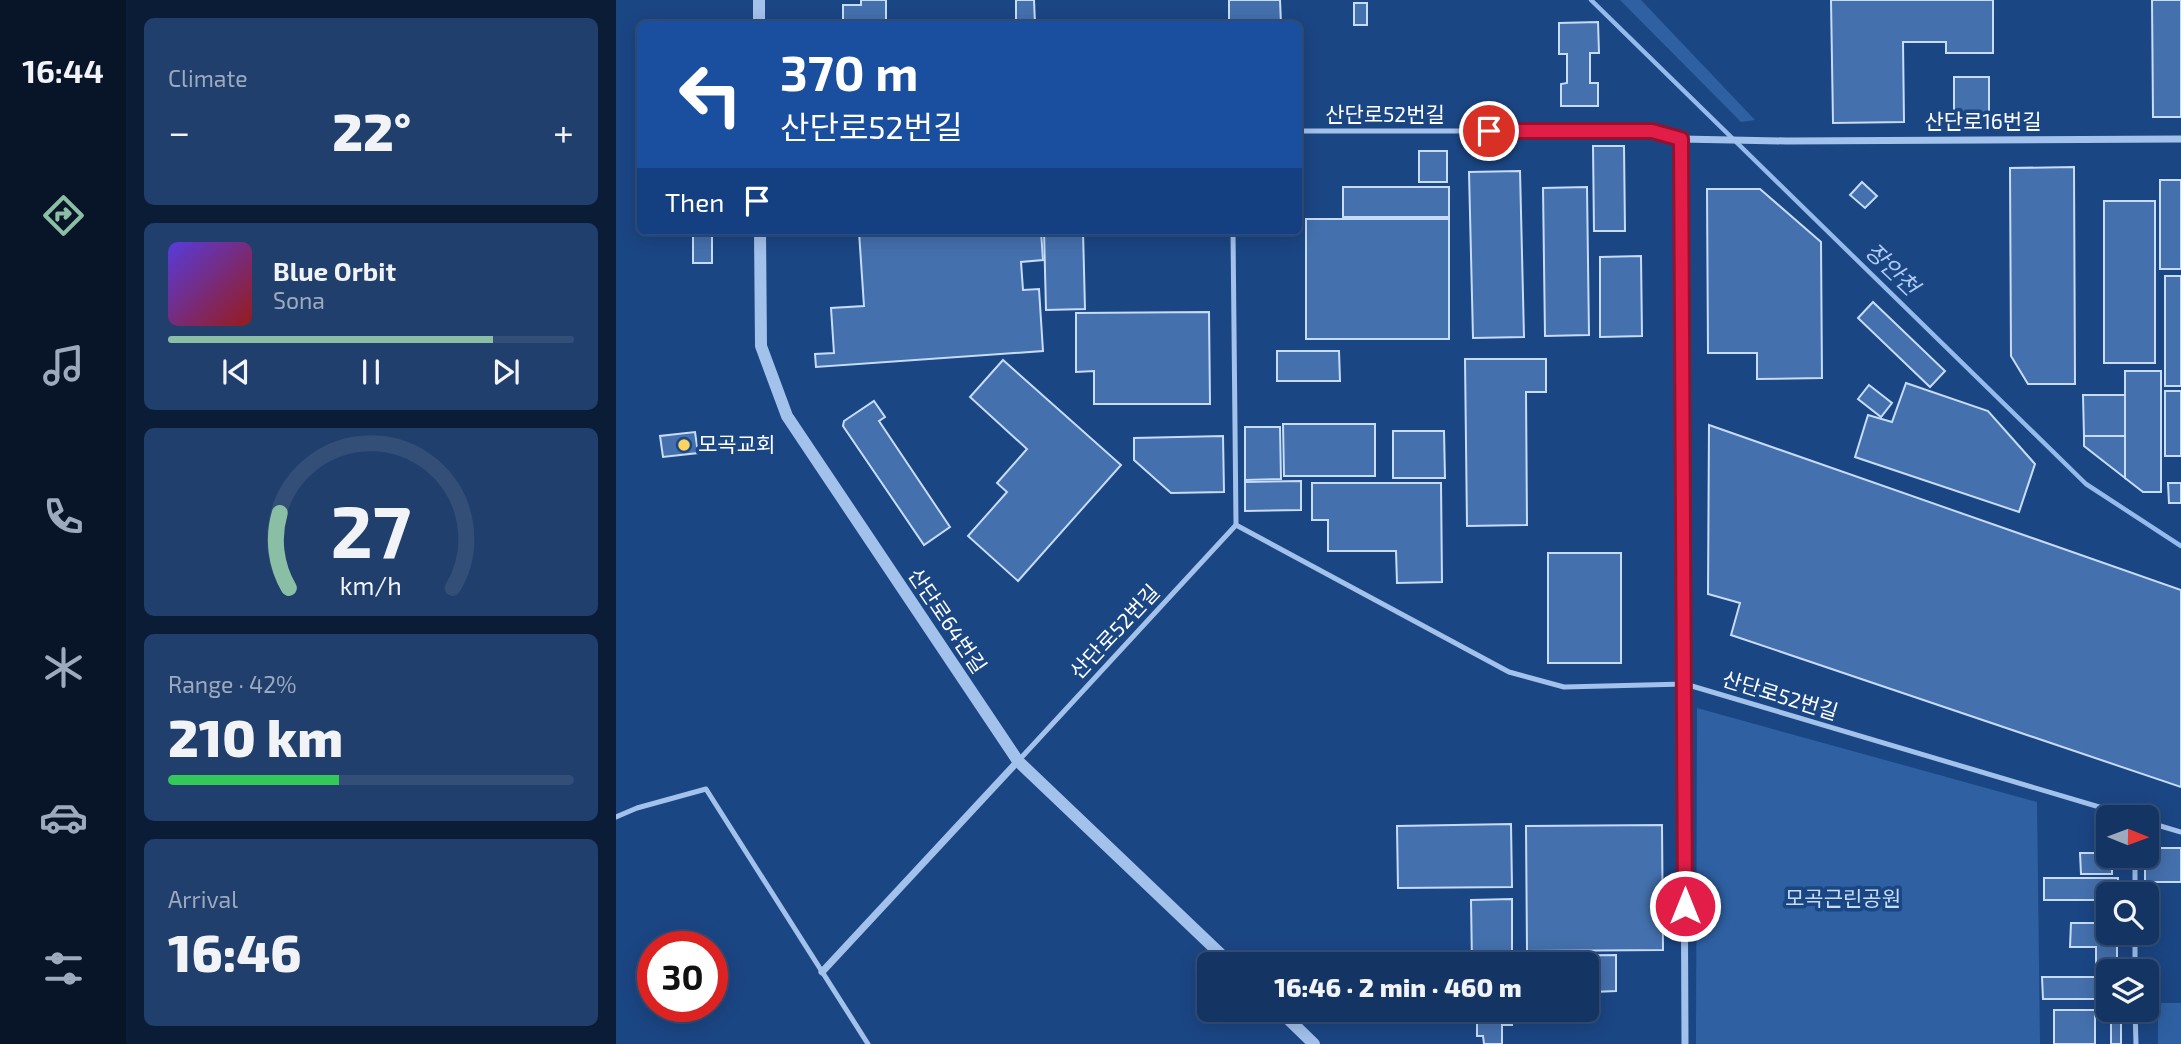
<!DOCTYPE html>
<html lang="en">
<head>
<meta charset="utf-8">
<style>
  body { margin:0; font-family:"Exo 2","Noto Sans KR",sans-serif; background:#213f6c; color:#f1f3f6; height:100vh; display:flex; flex-direction:column; font-size:26px; white-space:nowrap }
  * { box-sizing:border-box; margin:0 }
  p { font-size:23px; color:#9daabe }
  .icon { flex:none; width:38px; height:38px; fill:none; stroke:currentColor; stroke-width:2; stroke-linecap:round; stroke-linejoin:round }
  .map { position:relative; flex:1; overflow:hidden }
  .sheet { display:flex; flex-direction:column; gap:18px; padding:18px; background:#0b1d36; width:490px }
  .sheet>* { flex:none }
  .top-card { position:absolute; left:21px; top:21px; width:665px; height:214px; border-radius:10px; box-shadow:0 4px 18px #0003,0 0 0 2px #334f78; background:#1a4fa0; color:#fff; overflow:hidden }
  .needle { width:46px; rotate:91deg }
  .buttons { position:absolute; left:1480px; top:805px; display:grid; gap:14px }
  .buttons a { display:grid; place-items:center; width:63px; height:63px; border-radius:10px; background:#143463; box-shadow:0 4px 18px #0003,0 0 0 2px #334f78; font-size:35px }
  .speed { position:absolute; left:21px; top:931px; display:flex; gap:14px; font-size:35px; font-weight:700; text-align:center }
  .speed>* { display:grid; place-content:center; width:91px; height:91px; border-radius:50%; background:#143463; box-shadow:0 4px 18px #0003,0 0 0 2px #334f78; line-height:1 }
  .speed .limit { border:10px solid #d22; background:#fff; color:#111 }
  .pin { position:absolute; display:grid; place-items:center; width:60px; height:60px; color:#fff; margin:-30px; border:4px solid #fff; border-radius:50%; box-shadow:0 2px 7px #0007 }
  .me { position:absolute; width:77px; margin:-38px; rotate:0deg; stroke-linejoin:round; filter:drop-shadow(0 0 5px #0008) }
  .turn { display:flex; align-items:center; gap:24px; height:147px; padding:0 28px; font-size:32px }
  .turn .icon { width:91px; height:91px; stroke-width:2.5 }
  .turn b { display:block; font-size:49px; line-height:60px }
  .then { display:flex; align-items:center; height:66px; padding:0 28px; background:#0003; gap:14px; font-size:26px }
  .big { font-size:52px; font-weight:800; line-height:1.1 }
  .sheet .widget { flex:1; display:flex; flex-direction:column; justify-content:center; gap:10px; min-width:0; padding:0 24px; border-radius:10px; background:#213f6c }
  .sheet .dial { align-items:center; gap:0 }
  .dial svg { height:182px; overflow:visible; fill:none; stroke:#334f78; stroke-width:7; stroke-linecap:round; text-anchor:middle }
  .dial text { fill:#f1f3f6; stroke:none }
  .song { display:flex; align-items:center; gap:21px }
  .cover { width:84px; height:84px; border-radius:10px; background:linear-gradient(135deg,hsl(250 70% 55%),hsl(0 70% 35%)) }
  .played { height:7px; border-radius:4px; background:linear-gradient(90deg,#8abfa5 80%,#334f78 80%) }
  .keys { display:flex; justify-content:space-around; direction:ltr }
  .heat { display:flex; justify-content:space-between; align-items:center; font-size:38px; direction:ltr }
  .charge { height:10px; border-radius:5px; background:linear-gradient(90deg,#34c759 42%,#334f78 0) }
  .trip { position:absolute; left:581px; top:952px; width:402px; height:70px; border-radius:10px; background:#143463; box-shadow:0 4px 18px #0003,0 0 0 2px #334f78; font-weight:800; line-height:70px; text-align:center }
  main { display:flex; flex:1; min-height:0 }
  .menu { display:flex; flex-direction:column; width:126px; justify-content:space-around; align-items:center; background:#081528; color:#9daabe }
  .menu .icon { width:49px; height:49px }
  .menu .active { color:#8abfa5 }
  .menu b { font-size:32px; color:#f1f3f6 }
  .map>svg:first-child { display:block }
  .green { fill:#2e60a2 }
  .lines { fill:none; stroke-linecap:round; stroke-linejoin:round }
  .stream { stroke:#95bbed; stroke-width:4.5 }
  .building { fill:#4470ad; stroke:#c6dcf8; stroke-width:2 }
  .service { stroke:#a2c1eb; stroke-width:5 }
  .minor { stroke:#a2c1eb; stroke-width:7 }
  .tertiary { stroke:#a2c1eb; stroke-width:12 }
  .route-casing { stroke:#92132f; stroke-width:18 }
  .route { stroke:#e11d48; stroke-width:12 }
  .poi-dot { fill:#fcd35e; stroke:#1b4684; stroke-width:2.5 }
  .labels { text-anchor:middle; stroke-width:7; stroke-linejoin:round; paint-order:stroke }
  .street-label { font-size:21px; fill:#fff; stroke:#1b4684 }
  .poi-label { font-size:21px; fill:#fff; stroke:#1b4684; text-anchor:start }
  .park-label { font-size:21px; fill:#c6dcf8; stroke:#1b4684 }
  .water-label { font-size:23px; font-style:italic; fill:#adcbf3; stroke:#1b4684 }
</style>
</head>
<body>
<main>
<nav class="menu">
<b>16:44</b>
<svg class="icon active" aria-label="directions" viewBox="0 0 24 24"><path d="M12 3l9 9-9 9-9-9zM9 14v-3h6M13 9l2 2-2 2"/></svg>
<svg class="icon" aria-label="music" viewBox="0 0 24 24"><path d="M9 18V5l10-2v13"/><circle cx="6" cy="18" r="3"/><circle cx="16" cy="16" r="3"/></svg>
<svg class="icon" aria-label="phone" viewBox="0 0 24 24"><path d="M5 4h4l2 5-3 2q2 4 5 5l2-3 5 2v4C11 20 4 13 5 4z"/></svg>
<svg class="icon" aria-label="climate" viewBox="0 0 24 24"><path d="M12 3v18M4 7l16 10M4 17L20 7"/></svg>
<svg class="icon" aria-label="car" viewBox="0 0 24 24"><path d="M5 17H2v-5l4-1 3-4h7l3 4 3 1v5h-3M9 17h6M6 11h13"/><circle cx="7" cy="17" r="2"/><circle cx="17" cy="17" r="2"/></svg>
<svg class="icon" aria-label="filters" viewBox="0 0 24 24"><path d="M4 7h16M4 17h16"/><circle cx="9" cy="7" r="2"/><circle cx="15" cy="17" r="2"/></svg>
</nav>
<section class="sheet">
<div class="widget"><p>Climate</p>
<div class="heat"><a>−</a><b class="big">22°</b><a>+</a></div>
</div>
<div class="widget">
<div class="song"><i class="cover"></i><div><b>Blue Orbit</b><p>Sona</p></div></div>
<div class="played"></div>
<div class="keys"><svg class="icon" aria-label="previous" viewBox="0 0 24 24"><path d="M18 5L8 12l10 7zM5 5v14"/></svg><svg class="icon" aria-label="pause" viewBox="0 0 24 24"><path d="M8 5v14M16 5v14"/></svg><svg class="icon" aria-label="next" viewBox="0 0 24 24"><path d="M6 5l10 7-10 7zM19 5v14"/></svg></div>
</div>
<div class="widget dial"><svg viewBox="0 0 100 80">
<path d="M14 69A42 42 0 1 1 86 69"/>
<path d="M14 69A42 42 0 0 1 10 36" stroke="#8abfa5"/>
<text x="50" y="56" font-size="32" font-weight="700">27</text>
<text x="50" y="72" font-size="11">km/h</text>
</svg></div>
<div class="widget"><p>Range · 42%</p><b class="big">210 km</b><div class="charge"></div></div>
<div class="widget"><p>Arrival</p><b class="big">16:46</b></div>
</section>
<div class="map">
<svg width="1565" height="1044" viewBox="0 0 1565 1044">
  <rect width="100%" height="100%" fill="#1b4684"/>
  <g class="green">
    <path d="M1004 0H1025L1139 120 1125 122Z"/>
    <path d="M1081 708 1421 802 1424 1044H1080Z"/>
    <rect x="1542" y="1003" width="23" height="41"/>
  </g>
  <g class="lines">
    <path class="stream" d="M975 0 1470 484 1565 546"/>
  </g>
  <g class="building">
    <path d="M245 0H270V24H227V5H245Z"/>
    <path d="M400 0H418L419 24H400Z"/>
    <path d="M613 0H664L665 24H613Z"/>
    <path d="M1215 0H1377V53H1330V42H1287L1288 122 1217 123Z"/>
    <path d="M1536 0H1565V117H1537Z"/>
    <rect x="738" y="3" width="13" height="22"/>
    <path d="M982 22 983 53H974V83H982V106H945V84L951 83V54H943V23Z"/>
    <rect x="1338" y="77" width="35" height="41"/>
    <path d="M977 146H1008L1009 231H978Z"/>
    <rect x="803" y="151" width="28" height="31"/>
    <path d="M1458 167 1459 384H1412L1395 356 1394 168Z"/>
    <path d="M904 171 908 337 857 338 853 172Z"/>
    <rect x="1544" y="180" width="21" height="89"/>
    <path d="M1246 182 1261 196 1249 208 1234 195Z"/>
    <rect x="727" y="187" width="106" height="30"/>
    <path d="M971 187 973 335 929 336 927 188Z"/>
    <path d="M1091 189H1144L1205 242 1206 378 1141 379V353H1092Z"/>
    <rect x="1488" y="201" width="51" height="162"/>
    <rect x="690" y="219" width="143" height="120"/>
    <rect x="77" y="231" width="19" height="32"/>
    <path d="M425 231 427 260 405 262 407 290 423 289 427 351 200 367 199 354 218 353 215 308 248 306 243 232Z"/>
    <path d="M428 231H467L469 309 430 310Z"/>
    <path d="M1025 256 1026 336 984 337V257Z"/>
    <rect x="1549" y="276" width="16" height="110"/>
    <path d="M1257 302 1329 371 1314 387 1242 318Z"/>
    <path d="M593 312 594 404H478V371L460 372V313Z"/>
    <path d="M661 351H723L724 381H661Z"/>
    <path d="M849 359H930V392H910L911 525 851 526Z"/>
    <path d="M387 360 505 465 402 581 352 536 391 492 381 483 411 449 354 397Z"/>
    <path d="M1509 371H1545V492H1527L1509 478Z"/>
    <path d="M1290 383 1372 411 1419 464 1403 512 1239 457 1252 415 1276 422Z"/>
    <path d="M1253 385 1276 403 1265 417 1242 399Z"/>
    <rect x="1549" y="391" width="16" height="65"/>
    <path d="M1467 395H1509V436H1468Z"/>
    <path d="M258 401 269 417 263 421 334 527 308 545 227 426 228 421Z"/>
    <path d="M667 424H759V476H668Z"/>
    <path d="M1093 425 1565 590V787L1115 635 1124 603 1092 594Z"/>
    <path d="M629 427H664L665 479 629 480Z"/>
    <path d="M777 431H828L829 478H777Z"/>
    <path d="M79 432 82 453 47 457 44 436Z"/>
    <path d="M607 436 608 492 555 493 518 460V438Z"/>
    <path d="M1468 436H1509V478L1468 446Z"/>
    <path d="M685 481V510L629 511V482Z"/>
    <path d="M696 483H825L826 582 781 583 780 551H712V520H696Z"/>
    <path d="M1552 483H1565V503H1553Z"/>
    <rect x="932" y="553" width="73" height="110"/>
    <path d="M895 824 896 887 782 888 781 826Z"/>
    <path d="M1046 825 1047 950 911 951 910 826Z"/>
    <path d="M1531 848H1565V882H1529V856H1531Z"/>
    <path d="M1464 853H1493V856H1496V874H1465Z"/>
    <path d="M1428 878H1502V894H1493V900H1428Z"/>
    <path d="M896 899V964H856L855 900Z"/>
    <path d="M1455 923H1493V933H1501V963H1480V947H1454Z"/>
    <path d="M1000 955V991L977 992V1017H932V1010H971V964H907V956Z"/>
    <path d="M1426 977H1493V999H1427Z"/>
    <path d="M861 1010H896V1025H886V1044H868L867 1036H861Z"/>
    <rect x="1438" y="1010" width="41" height="34"/>
    <rect x="1495" y="1010" width="10" height="34"/>
  </g>
  <g class="lines">
    <g class="service">
      <path d="M682 131H1036L1065 139"/>
      <path d="M617 231 620 525 893 672 948 687 1069 684 1517 817"/>
      <path d="M404 759 620 525"/>
      <path d="M0 817 21 808 90 789 252 1044"/>
      <path d="M1531 822 1565 832"/>
      <path d="M1519 856V894"/>
      <path d="M1519 933V971"/>
      <path d="M1519 1010 1520 1044"/>
    </g>
    <g class="minor">
      <path d="M206 972 402 761"/>
      <path d="M1069 1044 1065 139 1170 141 1565 139"/>
    </g>
    <g class="tertiary">
      <path d="M143 0V24"/>
      <path d="M144 231 145 346 171 416 402 761 615 964"/>
      <path d="M663 1010 698 1044"/>
    </g>
  </g>
  <g class="lines">
    <defs>
      <path id="route" d="M873 131H1036L1065 139 1069 906"/>
    </defs>
    <use href="#route" class="route-casing"/>
    <use href="#route" class="route"/>
  </g>
  <circle class="poi-dot" cx="68" cy="445" r="7"/>
  <g class="labels">
    <g class="street-label">
      <text x="769" y="122">산단로52번길</text>
      <text x="1367" y="129">산단로16번길</text>
      <text transform="translate(331 621) rotate(56)" y="7">산단로64번길</text>
      <text transform="translate(499 632) rotate(-47)" y="7">산단로52번길</text>
      <text transform="translate(1164 696) rotate(17)" y="7">산단로52번길</text>
    </g>
    <g class="poi-label">
      <text x="82" y="452">모곡교회</text>
    </g>
    <g class="park-label">
      <text x="1227" y="906">모곡근린공원</text>
    </g>
    <g class="water-label">
      <text transform="translate(1276 269) rotate(44)" y="8">장안천</text>
    </g>
  </g>
</svg>
<div class="buttons">
<a><svg class="needle" viewBox="-14 -14 28 28"><path d="M0-13l5 13h-10z" fill="#e53935"/><path d="M0 13l5-13h-10z" fill="#9daabe"/></svg></a>
<a><svg class="icon" aria-label="search" viewBox="0 0 24 24"><circle cx="10" cy="10" r="6"/><path d="M15 15l6 6"/></svg></a>
<a><svg class="icon" aria-label="layers" viewBox="0 0 24 24"><path d="M12 4l9 5-9 5-9-5zM3 14l9 5 9-5"/></svg></a>
</div>
<div class="speed"><div class="limit">30</div></div>
<div class="pin" style="left:873px;top:131px;background:#d93025"><svg class="icon" aria-label="arrive" viewBox="0 0 24 24"><path d="M6 21V4h12l-3 4 3 4H6"/></svg></div>
<svg class="me" style="left:1069px;top:906px" viewBox="-20 -20 40 40"><circle r="17" fill="#e11d48" stroke="#fff" stroke-width="3"/><path d="M0-11L8 9 0 5-8 9z" fill="#fff"/></svg>
<div class="trip">16:46 · 2 min · 460 m</div>
<div class="top-card">
<div class="turn"><svg class="icon" aria-label="left" viewBox="0 0 24 24"><path d="M17 20v-9H6M10 6l-5 5 5 5"/></svg><div><b>370 m</b>산단로52번길</div></div>
<div class="then">Then<svg class="icon" aria-label="arrive" viewBox="0 0 24 24"><path d="M6 21V4h12l-3 4 3 4H6"/></svg></div>
</div>
</div>
</main>
</body>
</html>
